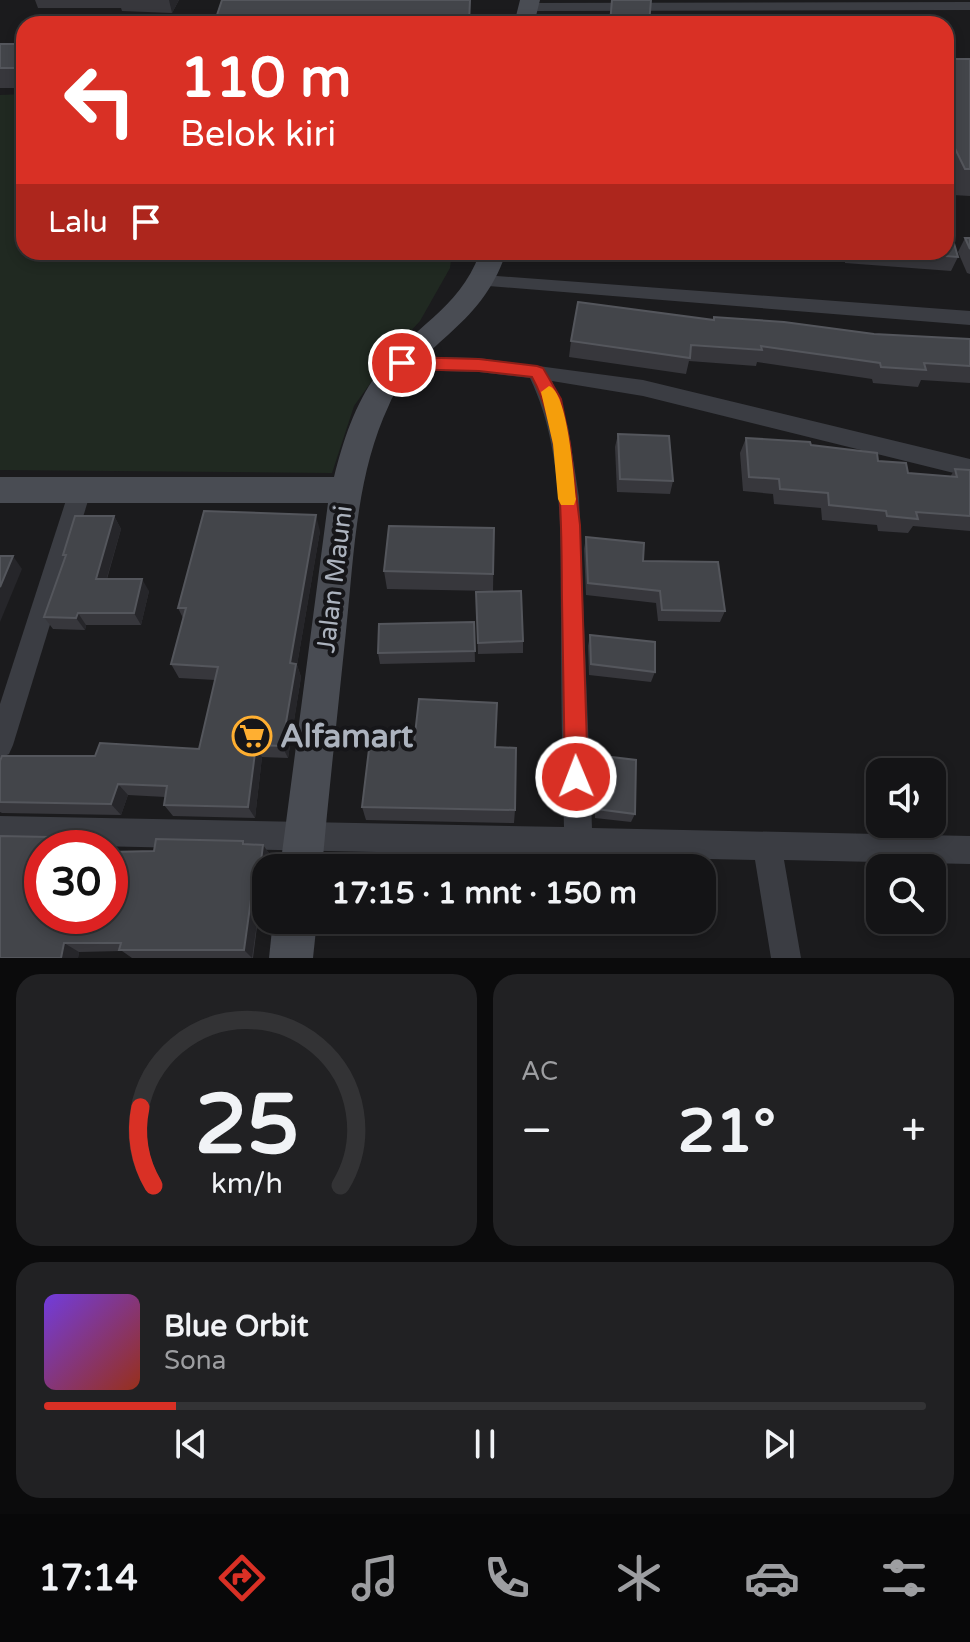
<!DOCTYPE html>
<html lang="id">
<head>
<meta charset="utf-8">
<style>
  body { margin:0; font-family:"Varela Round",sans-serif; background:#212123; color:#f1f3f6; height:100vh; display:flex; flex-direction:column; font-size:30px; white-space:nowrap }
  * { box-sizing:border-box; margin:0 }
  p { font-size:26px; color:#9d9ea1 }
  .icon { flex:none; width:44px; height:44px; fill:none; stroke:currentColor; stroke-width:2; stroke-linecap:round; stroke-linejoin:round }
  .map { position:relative; height:958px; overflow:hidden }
  .side { display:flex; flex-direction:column; gap:16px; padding:16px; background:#0b0b0c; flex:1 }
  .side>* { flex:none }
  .top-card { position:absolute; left:16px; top:16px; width:938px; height:244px; border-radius:24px; box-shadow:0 4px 12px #0003,0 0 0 2px #333335; background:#d93025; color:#fff; overflow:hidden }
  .buttons { position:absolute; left:866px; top:758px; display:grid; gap:16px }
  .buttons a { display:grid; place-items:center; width:80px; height:80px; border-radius:16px; background:#141416; box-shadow:0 4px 12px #0003,0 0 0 2px #333335; font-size:40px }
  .speed { position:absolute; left:24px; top:830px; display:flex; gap:16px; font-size:40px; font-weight:700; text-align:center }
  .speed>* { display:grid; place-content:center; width:104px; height:104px; border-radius:50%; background:#141416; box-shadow:0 4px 12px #0003,0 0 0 2px #333335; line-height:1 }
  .speed .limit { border:12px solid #d22; background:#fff; color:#111 }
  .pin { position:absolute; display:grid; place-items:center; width:68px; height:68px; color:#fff; margin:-34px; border:4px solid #fff; border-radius:50%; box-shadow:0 2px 8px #0007 }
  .me { position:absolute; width:88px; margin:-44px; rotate:359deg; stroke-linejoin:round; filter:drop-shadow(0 0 6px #0008) }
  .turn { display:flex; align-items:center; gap:28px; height:168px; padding:0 32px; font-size:36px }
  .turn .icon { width:104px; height:104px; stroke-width:2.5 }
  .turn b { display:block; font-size:56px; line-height:68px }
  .then { display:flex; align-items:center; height:76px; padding:0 32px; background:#0003; gap:16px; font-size:30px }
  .big { font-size:60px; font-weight:700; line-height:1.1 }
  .side .tile { flex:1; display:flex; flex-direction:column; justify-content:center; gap:12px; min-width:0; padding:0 28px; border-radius:24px; background:#212123 }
  .side .dial { align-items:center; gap:0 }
  .dial svg { height:208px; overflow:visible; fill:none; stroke:#333335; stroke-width:7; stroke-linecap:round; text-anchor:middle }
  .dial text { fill:#f1f3f6; stroke:none }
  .song { display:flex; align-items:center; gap:24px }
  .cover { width:96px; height:96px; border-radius:12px; background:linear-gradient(135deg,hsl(260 70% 55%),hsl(10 70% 35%)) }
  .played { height:8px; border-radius:4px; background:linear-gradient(90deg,#d93025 15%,#333335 15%) }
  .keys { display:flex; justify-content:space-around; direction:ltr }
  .heat { display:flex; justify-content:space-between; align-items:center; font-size:44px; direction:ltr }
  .side .tiles { flex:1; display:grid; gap:16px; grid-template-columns:1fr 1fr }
  .tile:last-child { grid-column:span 2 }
  .trip { position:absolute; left:252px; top:854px; width:464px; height:80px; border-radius:24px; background:#141416; box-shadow:0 4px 12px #0003,0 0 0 2px #333335; font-weight:700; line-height:80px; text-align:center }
  .tabs { display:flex; height:128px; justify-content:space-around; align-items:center; background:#080809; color:#9d9ea1 }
  .tabs .icon { width:56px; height:56px }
  .tabs .on { color:#d93025 }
  .tabs b { font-size:36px; color:#f1f3f6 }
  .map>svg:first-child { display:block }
  .green { fill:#202921 }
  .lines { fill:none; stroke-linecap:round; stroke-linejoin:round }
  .street { fill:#3b3d43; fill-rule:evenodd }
  .secondary { fill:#494c53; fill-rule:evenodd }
  .wall { fill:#37373c }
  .shaded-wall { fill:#26262a }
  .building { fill:#43454a; stroke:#54565c; stroke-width:2 }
  .route { fill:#d93025; stroke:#8d1f18; stroke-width:2 }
  .slow { fill:#f59e0b }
  .labels { text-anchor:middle; stroke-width:8; stroke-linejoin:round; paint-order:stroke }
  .street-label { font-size:26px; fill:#acb3be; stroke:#161619 }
  .near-poi-label { font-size:32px; font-weight:bold; fill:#acb3be; stroke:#161619; text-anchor:start }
</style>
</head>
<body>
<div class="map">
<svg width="970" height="958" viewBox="0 0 970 958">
  <rect width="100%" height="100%" fill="#1b1b1d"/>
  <path class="green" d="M24 94V252H452L450 268 420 321 396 347 354 406 332 473 0 470V95Z"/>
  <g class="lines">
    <g class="street">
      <path d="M970 2V10L527 11 520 7 527 3Z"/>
      <path d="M483 275 970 311V325L476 285 474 281Z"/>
      <path d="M402 356 479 358 643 380 970 459V477L643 396 552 381 568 427 579 497 592 828 970 836V864L784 860 801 958H771L755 860 0 844V816L564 827C562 758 561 689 561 619 560 540 565 451 530 378L479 372 402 370 395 368 392 363 395 358Z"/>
      <path d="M80 482 88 485 91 491 13 745 9 754 0 758V704L69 491 72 485Z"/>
    </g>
    <g class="secondary">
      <path d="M520 0H540L534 24H514Z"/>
      <path d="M480 252H506C482 329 417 343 389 405 356 475 354 556 346 631 338 710 329 789 322 868H280L328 503H0V477H334C343 441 355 404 377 374 411 327 460 310 480 252Z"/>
      <path d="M273 920H317L313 958H269Z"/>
    </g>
  </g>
  <g class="wall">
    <path d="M35 0H179L172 13 122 11 121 8H38Z"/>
    <rect x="0" y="44" width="24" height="44"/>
    <path d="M946 59H970V196L953 195 946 181Z"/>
    <path d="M965 238H970V274L967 273 958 252Z"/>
    <path d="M626 252H655V254Z"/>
    <path d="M697 252H737L734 262 698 261Z"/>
    <path d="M789 252H946L958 257 951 271 845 263V258L790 257Z"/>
    <path d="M714 317 874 334 970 339V383L921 380 918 387 873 383 872 379 757 362 756 366 689 361 686 374 569 357 571 341 713 320Z"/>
    <path d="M618 434 673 481 670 494 617 492 615 447Z"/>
    <path d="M746 438 811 445 878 461 908 473 950 477 955 469 970 470V531L913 526 908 533 878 531 877 525 822 520 821 508 774 504 773 494 743 491 740 453Z"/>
    <path d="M114 516 121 529 107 579 149 591 141 625H86L85 630 53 629 44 617 65 558 63 555Z"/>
    <path d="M494 528 493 591 387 589 384 571Z"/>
    <path d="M320 531 297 665 301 677 288 758 262 757 255 818 173 816 164 805 165 797 128 795 121 815 2 813 0 812V761L199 749 215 680 179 678 171 664 183 618 178 608Z"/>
    <path d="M586 537 643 561 725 611 720 622 658 621 656 603 586 595 584 549Z"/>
    <path d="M476 592 523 641V653L478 654Z"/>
    <path d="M474 622 475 662 380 664 378 653Z"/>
    <path d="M590 635 655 672 651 682 589 675 588 646Z"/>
    <path d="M495 747 515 810 514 823 366 820 362 807Z"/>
    <path d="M595 755 635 814 631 822 595 818 593 765Z"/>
    <path d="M0 836 97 838 109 848H42V916H110V852L154 851 156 839 243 841 246 844 263 845 271 856 269 868H266L265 895H261L253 958H132L122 951 79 952 78 958H0Z"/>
  </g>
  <g class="shaded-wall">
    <path d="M169 0H179L172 13Z"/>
    <path d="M316 515 320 531 297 665 301 677 288 758 282 746 290 663Z"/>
    <path d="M114 516 121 529 103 591 96 579Z"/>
    <path d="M13 556 22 569 0 622V587Z"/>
    <path d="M142 579 149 591 141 625 134 613Z"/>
    <path d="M78 613 86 625 85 630 76 618Z"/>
    <path d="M256 745 262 757 255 818 248 807Z"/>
    <path d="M118 784 128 795 121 815 111 804Z"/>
    <path d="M97 838 109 848H94Z"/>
    <path d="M263 845 271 856 269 868H266L265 895 258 885Z"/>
    <path d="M253 885 261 895 252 958 244 950Z"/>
    <path d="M64 943 79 952 78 958H61Z"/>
  </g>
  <g class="building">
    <path d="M222 0H470L469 24H214Z"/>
    <path d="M612 0H651L649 24H610Z"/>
    <rect x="0" y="44" width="24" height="24"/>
    <path d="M946 59H970V169H965L946 130Z"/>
    <path d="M946 230H950L958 257 890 252H946Z"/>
    <path d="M965 238H970V249Z"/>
    <path d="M578 302 714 320V317L784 322 874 334 970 339V366L924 363 926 370 881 367 880 363 761 346 762 350 691 345 690 358 571 341Z"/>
    <path d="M618 434 669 436 673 481 620 479Z"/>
    <path d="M746 438 810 442 811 445 877 453 878 461 906 463 908 473 957 477 955 469 970 470V516L916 512 918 519 887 516 886 511 829 505 828 493 780 489 779 479 749 477Z"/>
    <path d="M204 511 316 515 290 663 296 664 282 746 256 745 248 807 164 805 167 786 118 784 111 804 0 802V761L2 756H95L100 743 199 749 218 667 171 664 186 608H178Z"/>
    <path d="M75 516H114L96 579H142L134 613H78L76 618 44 617 66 555H63Z"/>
    <path d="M389 526 494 528 493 574 384 571Z"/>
    <path d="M586 537 644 543 643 561 718 562 725 611 662 610 660 591 588 583Z"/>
    <path d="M0 556H13L0 587Z"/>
    <path d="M521 591 523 641 478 643 476 592Z"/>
    <path d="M474 622 475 651 378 653 379 624Z"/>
    <path d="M590 635 655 642V672L591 664Z"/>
    <path d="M419 699 497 703 495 747 516 748 515 810 362 807 370 741 414 743Z"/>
    <path d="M595 755 636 760 635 814 597 809Z"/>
    <path d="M0 836 97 838 94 848H42V916H110V852L154 851 156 839 243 841V844L263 845 258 885H253L244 950H119L121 943H64L61 958H0Z"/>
  </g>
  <path class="route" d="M402 357 479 359 537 366 543 368 561 399 570 444 580 525 588 777 584 785 576 788 568 785 565 777C564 718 563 659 562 599 561 532 565 437 532 377L479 371 402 369 393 363Z"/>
  <path class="slow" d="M549 386C568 392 574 479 576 499L574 505H561L558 499 553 444 541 392Z"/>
  <defs>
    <symbol id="supermarket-ring" viewBox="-11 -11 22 22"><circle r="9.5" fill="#161619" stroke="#ffaf31" stroke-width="1.5"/><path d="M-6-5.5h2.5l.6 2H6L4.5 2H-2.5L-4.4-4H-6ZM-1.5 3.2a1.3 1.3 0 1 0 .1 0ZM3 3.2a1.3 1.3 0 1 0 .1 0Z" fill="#ffaf31"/></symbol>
  </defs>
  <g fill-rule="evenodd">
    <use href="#supermarket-ring" x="230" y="714" width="44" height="44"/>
  </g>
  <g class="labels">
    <g class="street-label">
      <text transform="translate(334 579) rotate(-83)" y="9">Jalan Mauni</text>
    </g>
    <g class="near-poi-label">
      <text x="280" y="747">Alfamart</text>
    </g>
  </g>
</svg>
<div class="buttons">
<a><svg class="icon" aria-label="sound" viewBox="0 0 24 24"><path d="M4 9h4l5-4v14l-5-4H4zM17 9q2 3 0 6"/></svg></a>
<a><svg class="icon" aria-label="search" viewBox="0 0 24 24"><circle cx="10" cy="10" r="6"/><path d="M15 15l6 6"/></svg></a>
</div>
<div class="speed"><div class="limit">30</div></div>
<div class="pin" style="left:402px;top:363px;background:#d93025"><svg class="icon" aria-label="arrive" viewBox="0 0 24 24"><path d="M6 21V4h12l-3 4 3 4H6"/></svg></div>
<svg class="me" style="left:576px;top:777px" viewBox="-20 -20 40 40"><circle r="17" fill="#d93025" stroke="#fff" stroke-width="3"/><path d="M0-11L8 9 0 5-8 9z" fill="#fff"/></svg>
<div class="trip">17:15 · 1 mnt · 150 m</div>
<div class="top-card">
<div class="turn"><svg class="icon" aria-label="left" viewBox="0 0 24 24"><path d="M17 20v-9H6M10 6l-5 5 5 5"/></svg><div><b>110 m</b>Belok kiri</div></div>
<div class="then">Lalu<svg class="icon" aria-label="arrive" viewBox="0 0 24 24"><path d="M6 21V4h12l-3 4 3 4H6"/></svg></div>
</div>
</div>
<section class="side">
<div class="tiles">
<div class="tile dial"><svg viewBox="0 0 100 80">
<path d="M14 69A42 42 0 1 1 86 69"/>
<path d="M14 69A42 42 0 0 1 9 39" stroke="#d93025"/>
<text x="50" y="56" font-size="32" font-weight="700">25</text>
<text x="50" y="72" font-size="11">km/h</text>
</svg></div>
<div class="tile"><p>AC</p>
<div class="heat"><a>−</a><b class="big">21°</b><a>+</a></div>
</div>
<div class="tile">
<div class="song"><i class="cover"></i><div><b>Blue Orbit</b><p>Sona</p></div></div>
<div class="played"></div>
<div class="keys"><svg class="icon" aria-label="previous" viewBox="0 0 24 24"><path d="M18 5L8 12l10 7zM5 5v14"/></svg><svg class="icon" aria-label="pause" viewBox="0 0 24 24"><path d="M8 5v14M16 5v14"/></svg><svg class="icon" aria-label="next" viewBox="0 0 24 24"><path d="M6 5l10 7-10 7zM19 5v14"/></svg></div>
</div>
</div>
</section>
<nav class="tabs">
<b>17:14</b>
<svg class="icon on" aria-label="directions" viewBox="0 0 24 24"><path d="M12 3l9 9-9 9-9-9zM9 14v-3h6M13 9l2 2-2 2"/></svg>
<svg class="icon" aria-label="music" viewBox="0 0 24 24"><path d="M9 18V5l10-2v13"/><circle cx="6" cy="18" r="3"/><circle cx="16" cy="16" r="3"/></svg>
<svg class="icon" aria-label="phone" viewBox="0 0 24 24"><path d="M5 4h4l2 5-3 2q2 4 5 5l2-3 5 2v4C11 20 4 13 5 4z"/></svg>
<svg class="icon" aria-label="climate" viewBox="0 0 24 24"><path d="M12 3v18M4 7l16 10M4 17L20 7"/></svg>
<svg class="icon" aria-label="car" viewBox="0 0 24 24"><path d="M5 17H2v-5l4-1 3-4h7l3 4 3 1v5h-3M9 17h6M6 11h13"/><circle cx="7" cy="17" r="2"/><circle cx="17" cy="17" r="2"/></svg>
<svg class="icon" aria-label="filters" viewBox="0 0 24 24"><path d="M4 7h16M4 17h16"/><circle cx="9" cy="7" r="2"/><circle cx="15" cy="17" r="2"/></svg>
</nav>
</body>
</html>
